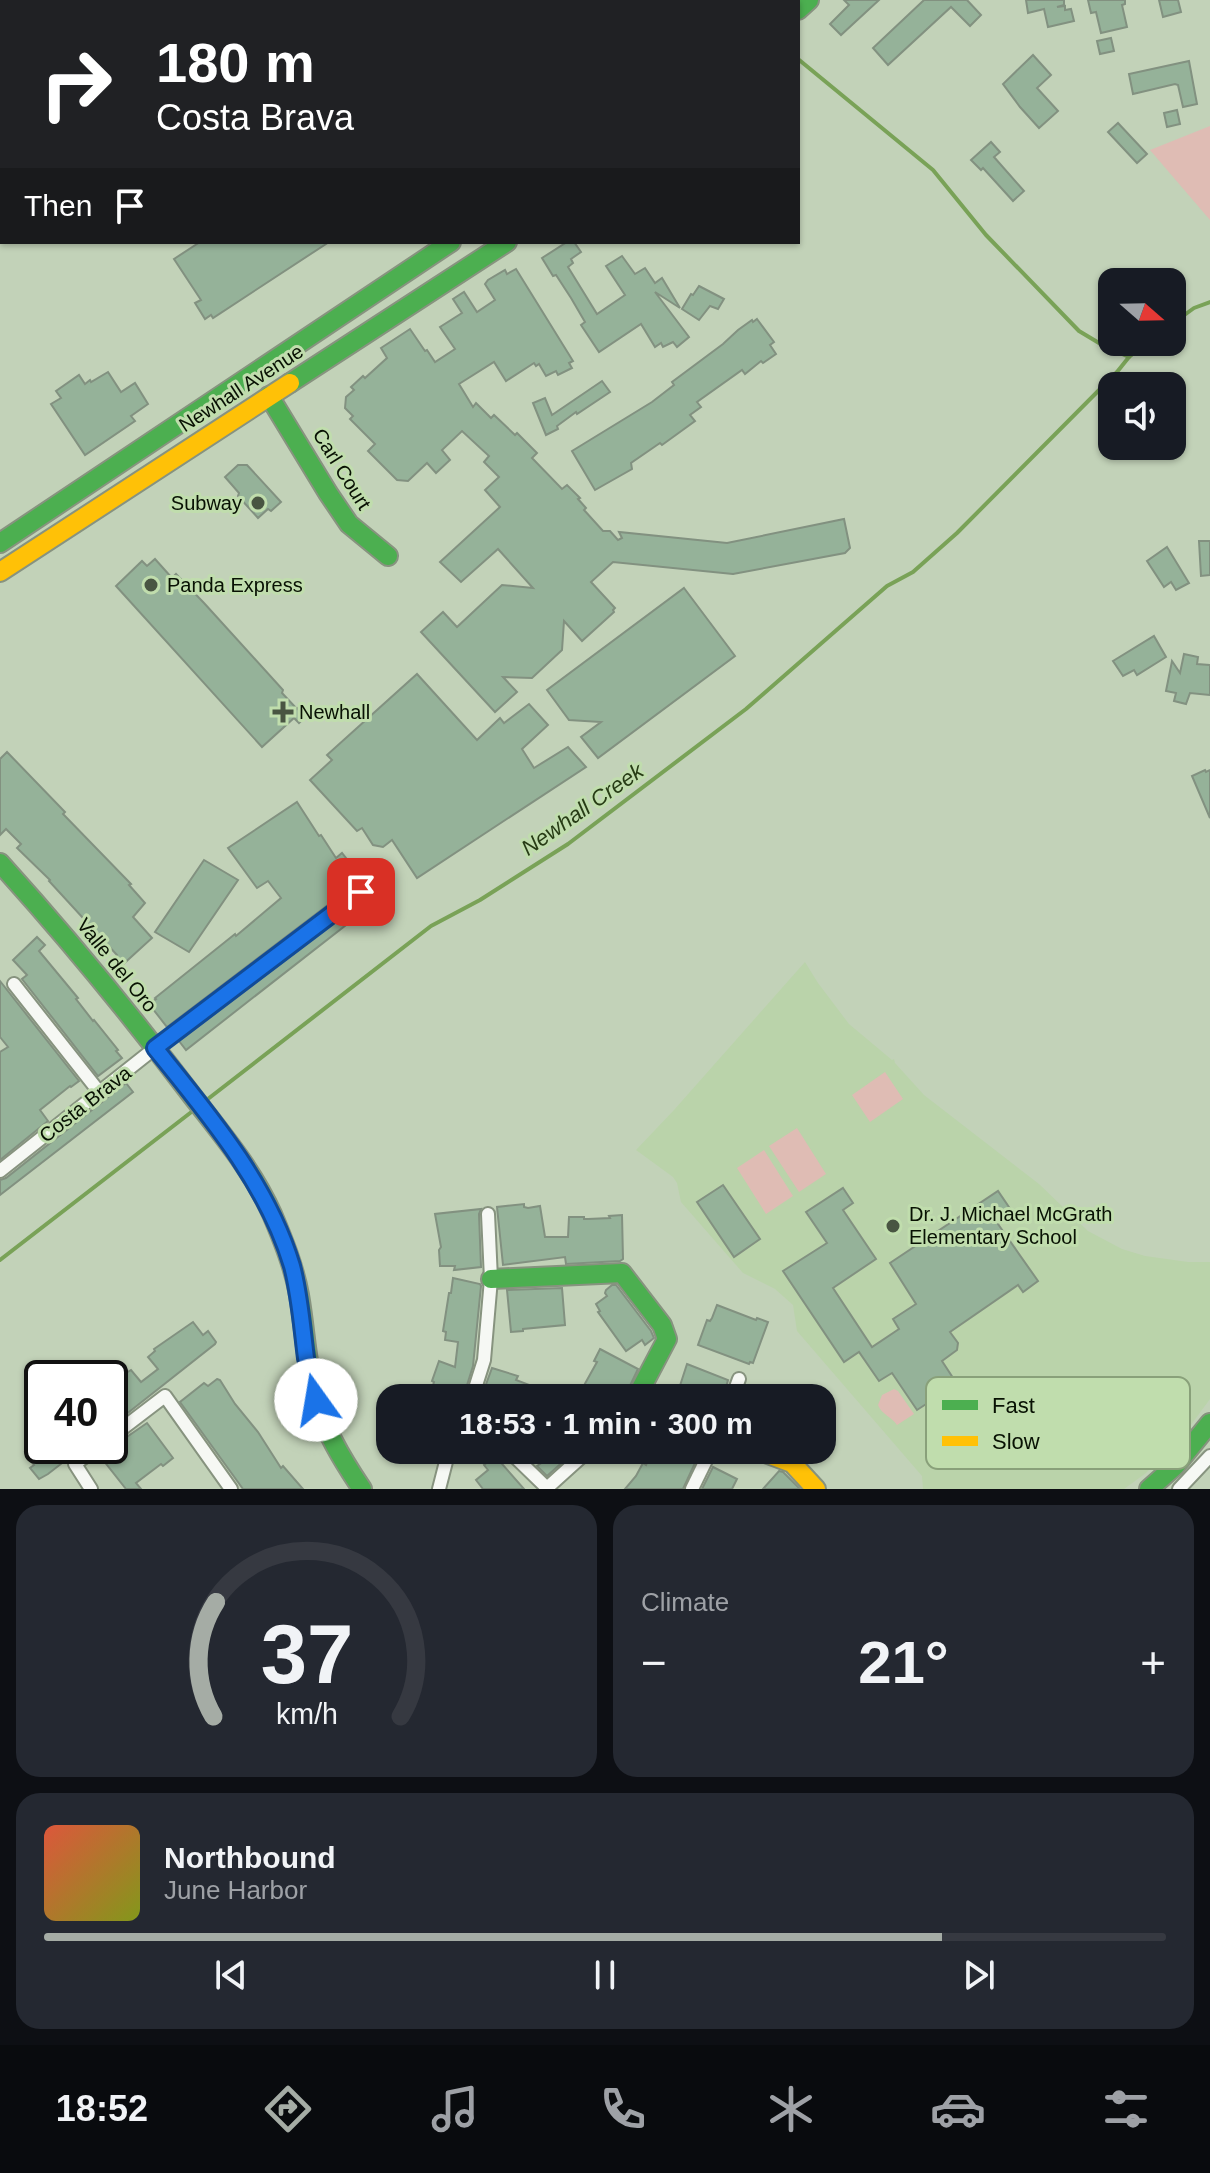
<!DOCTYPE html>
<html lang="en">
<head>
<meta charset="utf-8">
<style>
  body { margin:0; font-family:Arial,sans-serif; background:#242831; color:#f1f3f6; height:100vh; display:flex; flex-direction:column; font-size:30px; white-space:nowrap }
  * { box-sizing:border-box; margin:0 }
  p { font-size:26px; color:#9ea1a6 }
  .icon { flex:none; width:44px; height:44px; fill:none; stroke:currentColor; stroke-width:2; stroke-linecap:round; stroke-linejoin:round }
  .map { position:relative; height:1489px; overflow:hidden }
  .details { display:flex; flex-direction:column; gap:16px; padding:16px; background:#0d0f14; flex:1 }
  .details>* { flex:none }
  .top-card { position:absolute; left:0px; top:0px; width:800px; height:244px; box-shadow:0 2px 6px #0004; background:#202124; color:#fff; overflow:hidden }
  .needle { width:52px; rotate:110deg }
  .tools { position:absolute; left:1098px; top:268px; display:grid; gap:16px }
  .tools a { display:grid; place-items:center; width:88px; height:88px; border-radius:16px; background:#171b24; box-shadow:0 2px 6px #0004; font-size:40px }
  .speed { position:absolute; left:24px; top:1360px; display:flex; gap:16px; font-size:40px; font-weight:700; text-align:center }
  .speed>* { display:grid; place-content:center; width:104px; height:104px; border-radius:50%; background:#171b24; box-shadow:0 2px 6px #0004; line-height:1 }
  .speed .limit { border:4px solid #111; border-radius:12px; background:#fff; color:#111 }
  .pin { position:absolute; display:grid; place-items:center; width:68px; height:68px; color:#fff; margin:-34px; border-radius:16px; box-shadow:0 4px 12px #0006 }
  .me { position:absolute; width:88px; margin:-44px; rotate:347deg; stroke-linejoin:round; filter:drop-shadow(0 0 6px #0008) }
  .turn { display:flex; align-items:center; gap:28px; height:168px; padding:0 24px; font-size:36px }
  .turn .icon { width:104px; height:104px; stroke-width:2.5 }
  .turn b { display:block; font-size:56px; line-height:68px }
  .then { display:flex; align-items:center; height:76px; padding:0 24px; background:#0003; gap:16px; font-size:30px }
  .big { font-size:60px; font-weight:700; line-height:1.1 }
  .details .card { flex:1; display:flex; flex-direction:column; justify-content:center; gap:12px; min-width:0; padding:0 28px; border-radius:24px; background:#242831 }
  .details .dial { align-items:center; gap:0 }
  .dial svg { height:208px; overflow:visible; fill:none; stroke:#363941; stroke-width:7; stroke-linecap:round; text-anchor:middle }
  .dial text { fill:#f1f3f6; stroke:none }
  .song { display:flex; align-items:center; gap:24px }
  .cover { width:96px; height:96px; border-radius:12px; background:linear-gradient(135deg,hsl(10 70% 55%),hsl(70 70% 35%)) }
  .played { height:8px; border-radius:4px; background:linear-gradient(90deg,#a5aca5 80%,#363941 80%) }
  .keys { display:flex; justify-content:space-around; direction:ltr }
  .heat { display:flex; justify-content:space-between; align-items:center; font-size:44px; direction:ltr }
  .details .tiles { flex:1; display:grid; gap:16px; grid-template-columns:1fr 1fr }
  .card:last-child { grid-column:span 2 }
  .trip { position:absolute; left:376px; top:1384px; width:460px; height:80px; border-radius:24px; background:#171b24; box-shadow:0 2px 6px #0004; font-weight:700; line-height:80px; text-align:center }
  .dock { display:flex; height:128px; justify-content:space-around; align-items:center; background:#090b0e; color:#9ea1a6 }
  .dock .icon { width:56px; height:56px }
  .dock .selected { color:#a5aca5 }
  .dock b { font-size:36px; color:#f1f3f6 }
  .map>svg:first-child { display:block }
  .built { fill:#bad3aa }
  .green { fill:#dfbcb4 }
  .lines { fill:none; stroke-linecap:round; stroke-linejoin:round }
  .stream { stroke:#79a257; stroke-width:4 }
  .building { fill:#95b299; stroke:#829180; stroke-width:2 }
  .street-casing { stroke:#87937f; stroke-width:16 }
  .fast-casing { stroke:#87937f; stroke-width:22 }
  .slow-casing { stroke:#87937f; stroke-width:22 }
  .street { stroke:#f6f8f4; stroke-width:12 }
  .fast { stroke:#4caf50; stroke-width:18 }
  .slow { stroke:#ffc107; stroke-width:18 }
  .route-casing { stroke:#114b97; stroke-width:20 }
  .route { stroke:#1a73e8; stroke-width:14 }
  .poi-dot { fill:#495542; stroke:#c0ddad; stroke-width:3 }
  .labels { text-anchor:middle; stroke-width:6; stroke-linejoin:round; paint-order:stroke }
  .street-label { font-size:20px; fill:#081103; stroke:#c0ddad }
  .poi-label { font-size:20px; fill:#081103; stroke:#c0ddad; text-anchor:start }
  .water-label { font-size:22px; font-style:italic; fill:#273c15; stroke:#c0ddad }
  .key { fill:#c0ddad; stroke:#89a07a; stroke-width:2 }
  .key-label { font-size:22px; fill:#081103 }
</style>
</head>
<body>
<div class="map">
<svg width="1210" height="1489" viewBox="0 0 1210 1489">
  <rect width="100%" height="100%" fill="#c2d2b8"/>
  <g class="built">
    <path d="M0 0H514V2H2V144L0 145Z"/>
    <path d="M805 962 818 983 849 1024 892 1060 894 1059 895 1063 924 1095 1039 1184 1088 1231 1122 1249 1145 1256 1188 1262H1210V1399L1182 1437 1146 1473 1124 1489H923L922 1476 797 1331 793 1305 775 1289 743 1273 681 1202 677 1183 673 1177 636 1150 674 1110Z"/>
  </g>
  <g class="green">
    <path d="M1210 126V220L1150 150Z"/>
    <path d="M885 1072 903 1099 870 1122 852 1095Z"/>
    <path d="M797 1128 826 1174 799 1192 769 1146Z"/>
    <path d="M764 1150 793 1196 766 1214 737 1168Z"/>
    <path d="M894 1389 898 1391 914 1414 897 1425C892 1417 882 1415 878 1405L882 1395Z"/>
  </g>
  <g class="lines">
    <g class="stream">
      <path d="M798 59 933 170 986 235 1079 331 1104 346 1129 357"/>
      <path d="M1172 324 1194 308 1210 302"/>
      <path d="M204 1102 431 926 480 900 568 844 746 709 887 586 913 572 957 533 1117 372 1129 357 1147 342"/>
      <path d="M0 1260 194 1110"/>
    </g>
  </g>
  <g class="building">
    <path d="M844 0H879L841 35 830 24 849 5Z"/>
    <path d="M924 0H967L981 15 970 26 951 7 888 65 873 48Z"/>
    <path d="M1026 0H1064V5L1057 7 1065 6V10L1071 9 1074 21 1048 27 1044 9 1028 13Z"/>
    <path d="M1088 0H1125V4L1122 5 1127 27 1101 33 1096 12 1091 13Z"/>
    <path d="M1159 0H1178L1181 12 1163 17Z"/>
    <path d="M1111 38 1114 51 1100 54 1097 41Z"/>
    <path d="M1033 55 1051 75 1037 88 1058 111 1039 128 1020 107 1003 84Z"/>
    <path d="M1189 61 1197 104 1183 107 1178 85 1175 84 1133 94 1129 74Z"/>
    <path d="M1177 110 1180 124 1167 127 1164 113Z"/>
    <path d="M1118 123 1147 154 1137 163 1108 132Z"/>
    <path d="M991 142 1000 152 994 157 1024 191 1013 201 983 168 981 170 971 160Z"/>
    <path d="M200 242H329L213 318 211 315 205 319 195 303 201 300 174 259Z"/>
    <path d="M567 242H574L581 252 571 259 573 263 568 267 597 314 625 295 606 266 622 256 635 274 645 268 655 283 662 278 680 308 655 292 689 337 677 347 673 342 663 347 661 343 655 347 641 324 599 352 581 325 585 322 571 298 556 275 553 276 542 258Z"/>
    <path d="M516 269 573 361 569 363 572 368 558 375 556 371 546 376 539 364 536 366 534 363 506 381 494 362 459 384 473 407 476 403 491 418 494 415 515 435 517 433 537 453 532 458 562 489 567 485 580 498 578 499 586 508 584 510 603 531H610L618 540 622 538 619 532 727 543 844 519 850 548 845 553 733 574 613 562 591 582 615 608 613 610 614 612 582 641 564 621 562 650 532 678 503 677 517 692 495 712 421 632 443 612 457 627 502 585 533 588 498 549 461 582 440 562 500 507 485 490 499 477 484 462 489 456 462 431 442 450 450 460 436 473 427 463 408 481 397 480 368 451 375 444 350 419 353 416 345 408 346 397 354 390 351 387 363 376 365 378 387 358 381 348 410 329 425 351 427 350 435 362 455 349 440 327 462 313 453 299 464 292 477 312 495 300 485 284 488 280 505 270 507 274Z"/>
    <path d="M699 286 724 299 718 309 710 306 699 320 682 309 691 294 693 295Z"/>
    <path d="M757 319 774 342 770 345 776 354 763 363 761 361 745 374 742 370 697 402 701 407 690 415 695 421 662 445 660 443 631 463 632 469 595 490 572 451 652 402 674 385 672 382 723 344 738 330 752 320 753 322Z"/>
    <path d="M108 372 121 392 135 383 148 404 131 416 135 421 85 455 51 404 61 398 56 391 79 375 85 384 90 380 91 382Z"/>
    <path d="M602 381 610 392 577 414 576 412 557 426 558 429 546 435 533 403 545 398 552 415Z"/>
    <path d="M238 465H247L281 502 271 511 268 509 258 518 238 496 239 493 225 477Z"/>
    <path d="M1199 541H1210V575L1201 576Z"/>
    <path d="M1167 547 1189 583 1176 590 1171 582 1164 587 1147 561Z"/>
    <path d="M155 559 172 578 176 574 204 603 283 690 282 693 297 709 299 707 307 715 299 723 294 718 262 747 116 586 142 561 147 566Z"/>
    <path d="M684 588 735 656 598 758 581 737 601 722 569 720 547 690Z"/>
    <path d="M1154 636 1166 657 1137 675 1134 670 1123 676 1113 661Z"/>
    <path d="M1184 654 1198 657 1197 664 1210 665V695L1190 693 1186 704 1174 701 1176 693 1166 691 1172 661 1180 673Z"/>
    <path d="M417 674 477 740 500 718 504 723 529 704 548 725 522 749 534 768 568 747 586 767 417 878 392 840 383 847 373 845 362 828 357 831 310 780 332 760 327 755Z"/>
    <path d="M7 752 65 812 63 814 131 884 129 885 145 903 133 917 152 938 119 968 112 960 117 955 49 881 50 880 17 848 21 844 6 829 0 835V759Z"/>
    <path d="M1205 770 1206 772 1210 770V818L1192 776Z"/>
    <path d="M297 802 319 836 321 835 336 858 342 853 361 877 357 880 358 882 167 1027 149 1004 156 999 155 998 235 934 236 936 281 898 268 881 257 888 228 848Z"/>
    <path d="M204 860 238 880 189 952 155 932Z"/>
    <path d="M350 911 355 918 186 1050 179 1041Z"/>
    <path d="M37 937 45 945 39 951 78 998 76 999 93 1021 94 1020 118 1050 116 1051 122 1058 98 1076 22 979 27 975 13 960Z"/>
    <path d="M0 981 79 1081 71 1087 70 1086 40 1110 48 1121 0 1160V1052L8 1047 0 1037Z"/>
    <path d="M126 1083 133 1092 0 1195V1180L6 1178Z"/>
    <path d="M723 1185 760 1239 734 1257 697 1202Z"/>
    <path d="M843 1188 853 1203 843 1210 876 1259 833 1288 872 1347 899 1329 893 1319 916 1304 890 1263 998 1191 1013 1213 998 1224 1038 1281 1023 1292 1018 1285 950 1332 958 1343 957 1350 942 1361 957 1384 917 1410 892 1373 879 1381 859 1352 844 1362 783 1271 827 1243 806 1212Z"/>
    <path d="M524 1204V1207L528 1208 540 1206 545 1237H568L569 1217H584V1219H588L610 1218 609 1216 622 1215 623 1259 620 1261 566 1264 565 1257 503 1265 497 1207Z"/>
    <path d="M481 1209 479 1214 481 1267 454 1270 455 1266H440L439 1250 441 1247 435 1214Z"/>
    <path d="M453 1278 480 1284 481 1286 473 1366 463 1398H448L449 1396 432 1389 434 1382 432 1381 439 1361 455 1367 458 1342 445 1340 446 1332 443 1331 449 1293H451Z"/>
    <path d="M612 1285H616L651 1331 654 1338 645 1345 642 1340 626 1351 598 1312 600 1311 596 1304 607 1296 605 1293 606 1290Z"/>
    <path d="M562 1288 565 1325 523 1329V1331L511 1332 507 1290Z"/>
    <path d="M717 1305 756 1320 757 1318 768 1322 753 1363 750 1362 749 1364 698 1345 707 1320 710 1321 712 1318Z"/>
    <path d="M193 1322 203 1335 208 1331 216 1342 215 1344 110 1427V1386L115 1383 113 1381 131 1370 141 1382 158 1369 148 1357 155 1351 154 1349Z"/>
    <path d="M600 1349 638 1369 624 1398H577L597 1362 594 1361Z"/>
    <path d="M687 1364 728 1380 723 1398H676Z"/>
    <path d="M492 1368 518 1376 516 1380 532 1386 531 1389 533 1390 530 1398H481Z"/>
    <path d="M217 1379 220 1380 235 1404 258 1432 281 1468 283 1466 303 1489H243L180 1402 204 1383 208 1386Z"/>
    <path d="M147 1423 173 1458 163 1466 161 1464 136 1483 141 1489H126L100 1456 110 1447 115 1445Z"/>
    <path d="M42 1438V1446H84L48 1474 39 1479 30 1468 34 1465 25 1452Z"/>
    <path d="M529 1450H576L547 1476 537 1466 540 1464Z"/>
    <path d="M659 1450H701L683 1489H625L636 1476 643 1463 646 1465 650 1456 655 1458Z"/>
    <path d="M494 1457H496L524 1489H483L476 1480 488 1470 484 1465Z"/>
    <path d="M713 1467 737 1479 732 1489H702Z"/>
    <path d="M779 1471 783 1472 800 1489H763Z"/>
  </g>
  <g class="lines">
    <defs>
      <g id="street">
        <path d="M14 984 100 1093"/>
        <path d="M0 1171 155 1048 361 892"/>
        <path d="M472 1398 484 1360 491 1279 488 1214"/>
        <path d="M732 1398 739 1379"/>
        <path d="M110 1438 165 1396 231 1489"/>
        <path d="M504 1450 511 1453 547 1488 589 1450"/>
        <path d="M91 1489 75 1464 99 1446"/>
        <path d="M439 1489 449 1450"/>
        <path d="M692 1489 711 1450"/>
        <path d="M1179 1489 1210 1456"/>
      </g>
      <g id="fast">
        <path d="M762 2 764 0"/>
        <path d="M798 10 809 0"/>
        <path d="M290 383 507 242"/>
        <path d="M269 396 328 493 349 524 388 556"/>
        <path d="M0 543 451 242"/>
        <path d="M0 863C67 937 130 1014 190 1093 220 1132 252 1169 272 1214 283 1240 294 1267 299 1295 305 1329 306 1364 315 1397 324 1430 343 1461 362 1489"/>
        <path d="M491 1279 622 1273 662 1325 667 1339 636 1398"/>
        <path d="M1149 1489 1175 1466 1210 1423"/>
      </g>
      <g id="slow">
        <path d="M692 0 694 2"/>
        <path d="M0 572 290 383"/>
        <path d="M757 1450 792 1463 816 1489"/>
      </g>
    </defs>
    <use href="#street" class="street-casing"/>
    <use href="#fast" class="fast-casing"/>
    <use href="#slow" class="slow-casing"/>
    <use href="#street" class="street"/>
    <use href="#fast" class="fast"/>
    <use href="#slow" class="slow"/>
  </g>
  <g class="lines">
    <defs>
      <path id="route" d="M316 1400C313 1386 309 1372 306 1358 302 1327 300 1296 292 1266 267 1183 209 1115 155 1048L361 892"/>
    </defs>
    <use href="#route" class="route-casing"/>
    <use href="#route" class="route"/>
  </g>
  <g class="poi-dot">
    <circle cx="258" cy="503" r="8"/>
    <circle cx="151" cy="585" r="8"/>
    <path d="M279 700h8v8h8v8h-8v8h-8v-8h-8v-8h8z"/>
    <circle cx="893" cy="1226" r="8"/>
  </g>
  <g class="labels">
    <g class="street-label">
      <text transform="translate(241 388) rotate(-33)" y="7">Newhall Avenue</text>
      <text transform="translate(342 469) rotate(58)" y="7">Carl Court</text>
      <text transform="translate(117 965) rotate(51)" y="7">Valle del Oro</text>
      <text transform="translate(85 1104) rotate(-38)" y="7">Costa Brava</text>
    </g>
    <g class="poi-label">
      <text x="242" y="510" text-anchor="end">Subway</text>
      <text x="167" y="592">Panda Express</text>
      <text x="299" y="719">Newhall</text>
      <text x="909" y="1221">Dr. J. Michael McGrath<tspan x="909" dy="23">Elementary School</tspan></text>
    </g>
    <g class="water-label">
      <text transform="translate(582 809) rotate(-35)" y="8">Newhall Creek</text>
    </g>
  </g>
  <rect x="926" y="1377" width="264" height="92" rx="12" class="key"/>
  <rect x="942" y="1400" width="36" height="10" fill="#4caf50"/>
  <rect x="942" y="1436" width="36" height="10" fill="#ffc107"/>
  <g class="key-label">
    <text x="992" y="1413">Fast</text>
    <text x="992" y="1449">Slow</text>
  </g>
</svg>
<div class="tools">
<a><svg class="needle" viewBox="-14 -14 28 28"><path d="M0-13l5 13h-10z" fill="#e53935"/><path d="M0 13l5-13h-10z" fill="#9ea1a6"/></svg></a>
<a><svg class="icon" aria-label="sound" viewBox="0 0 24 24"><path d="M4 9h4l5-4v14l-5-4H4zM17 9q2 3 0 6"/></svg></a>
</div>
<div class="speed"><div class="limit">40</div></div>
<div class="pin" style="left:361px;top:892px;background:#d93025"><svg class="icon" aria-label="arrive" viewBox="0 0 24 24"><path d="M6 21V4h12l-3 4 3 4H6"/></svg></div>
<svg class="me" style="left:316px;top:1400px" viewBox="-20 -20 40 40"><circle r="19" fill="#fff"/><path d="M0-13L10 11 0 6-10 11z" fill="#1a73e8"/></svg>
<div class="trip">18:53 · 1 min · 300 m</div>
<div class="top-card">
<div class="turn"><svg class="icon" aria-label="right" viewBox="0 0 24 24"><path d="M7 20v-9h11M14 6l5 5-5 5"/></svg><div><b>180 m</b>Costa Brava</div></div>
<div class="then">Then<svg class="icon" aria-label="arrive" viewBox="0 0 24 24"><path d="M6 21V4h12l-3 4 3 4H6"/></svg></div>
</div>
</div>
<section class="details">
<div class="tiles">
<div class="card dial"><svg viewBox="0 0 100 80">
<path d="M14 69A42 42 0 1 1 86 69"/>
<path d="M14 69A42 42 0 0 1 15 25" stroke="#a5aca5"/>
<text x="50" y="56" font-size="32" font-weight="700">37</text>
<text x="50" y="72" font-size="11">km/h</text>
</svg></div>
<div class="card"><p>Climate</p>
<div class="heat"><a>−</a><b class="big">21°</b><a>+</a></div>
</div>
<div class="card">
<div class="song"><i class="cover"></i><div><b>Northbound</b><p>June Harbor</p></div></div>
<div class="played"></div>
<div class="keys"><svg class="icon" aria-label="previous" viewBox="0 0 24 24"><path d="M18 5L8 12l10 7zM5 5v14"/></svg><svg class="icon" aria-label="pause" viewBox="0 0 24 24"><path d="M8 5v14M16 5v14"/></svg><svg class="icon" aria-label="next" viewBox="0 0 24 24"><path d="M6 5l10 7-10 7zM19 5v14"/></svg></div>
</div>
</div>
</section>
<nav class="dock">
<b>18:52</b>
<svg class="icon selected" aria-label="directions" viewBox="0 0 24 24"><path d="M12 3l9 9-9 9-9-9zM9 14v-3h6M13 9l2 2-2 2"/></svg>
<svg class="icon" aria-label="music" viewBox="0 0 24 24"><path d="M9 18V5l10-2v13"/><circle cx="6" cy="18" r="3"/><circle cx="16" cy="16" r="3"/></svg>
<svg class="icon" aria-label="phone" viewBox="0 0 24 24"><path d="M5 4h4l2 5-3 2q2 4 5 5l2-3 5 2v4C11 20 4 13 5 4z"/></svg>
<svg class="icon" aria-label="climate" viewBox="0 0 24 24"><path d="M12 3v18M4 7l16 10M4 17L20 7"/></svg>
<svg class="icon" aria-label="car" viewBox="0 0 24 24"><path d="M5 17H2v-5l4-1 3-4h7l3 4 3 1v5h-3M9 17h6M6 11h13"/><circle cx="7" cy="17" r="2"/><circle cx="17" cy="17" r="2"/></svg>
<svg class="icon" aria-label="filters" viewBox="0 0 24 24"><path d="M4 7h16M4 17h16"/><circle cx="9" cy="7" r="2"/><circle cx="15" cy="17" r="2"/></svg>
</nav>
</body>
</html>
